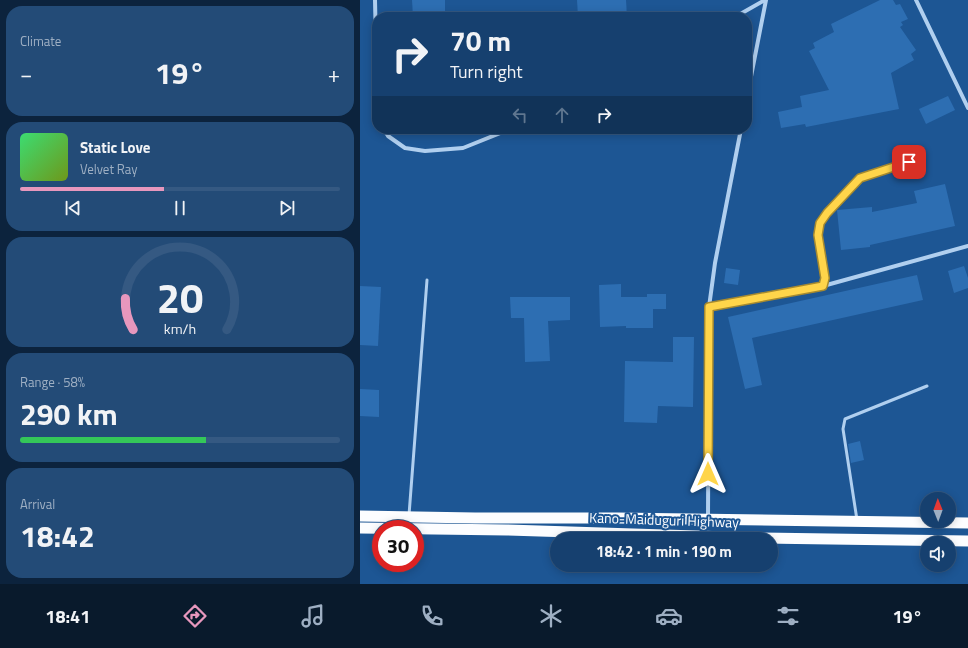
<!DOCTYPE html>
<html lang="en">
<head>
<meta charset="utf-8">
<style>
  body { margin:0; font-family:"Titillium Web",sans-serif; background:#234b77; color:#f1f3f6; height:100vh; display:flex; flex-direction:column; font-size:15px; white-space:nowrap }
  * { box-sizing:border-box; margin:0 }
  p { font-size:13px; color:#9eafc3 }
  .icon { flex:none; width:22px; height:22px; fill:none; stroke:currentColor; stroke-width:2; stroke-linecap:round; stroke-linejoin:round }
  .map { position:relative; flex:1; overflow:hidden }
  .side { display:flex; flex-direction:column; gap:6px; padding:6px; background:#0c233d; width:360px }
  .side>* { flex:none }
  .hud { position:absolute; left:12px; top:12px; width:380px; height:122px; border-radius:16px; box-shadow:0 2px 10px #0003,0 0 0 1px #355982; background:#16406f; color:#f1f3f6; overflow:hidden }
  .needle { width:26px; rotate:359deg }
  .fabs { position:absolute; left:560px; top:492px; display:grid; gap:8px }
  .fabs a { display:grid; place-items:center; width:36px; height:36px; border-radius:50%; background:#16406f; box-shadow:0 2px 10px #0003,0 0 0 1px #355982; font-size:20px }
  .speed { position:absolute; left:12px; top:520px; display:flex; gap:8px; font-size:20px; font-weight:700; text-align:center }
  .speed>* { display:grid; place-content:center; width:52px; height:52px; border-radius:50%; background:#16406f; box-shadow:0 2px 10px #0003,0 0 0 1px #355982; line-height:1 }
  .speed .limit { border:6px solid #d22; background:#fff; color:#111 }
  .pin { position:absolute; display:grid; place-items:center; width:34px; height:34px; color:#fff; margin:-17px; border-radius:8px; box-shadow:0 2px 6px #0006 }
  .me { position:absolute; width:44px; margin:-22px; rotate:0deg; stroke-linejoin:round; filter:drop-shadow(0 0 3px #0008) }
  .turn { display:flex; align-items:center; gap:14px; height:84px; padding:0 12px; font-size:18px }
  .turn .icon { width:52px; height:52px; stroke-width:2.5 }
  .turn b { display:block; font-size:28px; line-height:34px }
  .lanes { display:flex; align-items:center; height:38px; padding:0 12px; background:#0003; justify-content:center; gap:20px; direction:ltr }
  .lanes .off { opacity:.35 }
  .big { font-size:30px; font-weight:700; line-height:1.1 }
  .side .tile { flex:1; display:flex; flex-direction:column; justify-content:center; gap:6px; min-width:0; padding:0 14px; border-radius:16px; background:#234b77 }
  .side .dial { align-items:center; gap:0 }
  .dial svg { height:104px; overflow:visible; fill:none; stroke:#355982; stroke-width:7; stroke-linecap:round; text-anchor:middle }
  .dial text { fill:#f1f3f6; stroke:none }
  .song { display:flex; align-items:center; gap:12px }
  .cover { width:48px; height:48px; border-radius:6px; background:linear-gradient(135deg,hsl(140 70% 55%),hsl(80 70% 35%)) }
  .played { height:4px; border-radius:2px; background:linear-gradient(90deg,#e797bd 45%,#355982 45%) }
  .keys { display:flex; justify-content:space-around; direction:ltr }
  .heat { display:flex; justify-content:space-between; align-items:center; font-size:22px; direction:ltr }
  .charge { height:6px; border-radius:3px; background:linear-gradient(90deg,#34c759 58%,#355982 0) }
  .trip { position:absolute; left:190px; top:532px; width:228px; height:40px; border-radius:20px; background:#16406f; box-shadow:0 2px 10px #0003,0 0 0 1px #355982; font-weight:700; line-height:40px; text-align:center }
  .tab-bar { display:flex; height:64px; justify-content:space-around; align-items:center; background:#091a2c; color:#9eafc3 }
  .tab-bar .icon { width:28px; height:28px }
  .tab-bar .selected { color:#e797bd }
  .tab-bar b { font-size:18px; color:#f1f3f6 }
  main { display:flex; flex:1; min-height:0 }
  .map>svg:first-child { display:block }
  .building { fill:#2d6eb2 }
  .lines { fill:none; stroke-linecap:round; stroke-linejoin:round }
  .service { stroke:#b0cfef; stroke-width:3 }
  .minor { stroke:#b0cfef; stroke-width:4 }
  .trunk { stroke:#fcfdff; stroke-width:11 }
  .route-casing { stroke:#a68a30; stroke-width:10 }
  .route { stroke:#ffd54a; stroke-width:7 }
  .labels { text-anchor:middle; stroke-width:4; stroke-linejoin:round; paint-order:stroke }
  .street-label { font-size:14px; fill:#fff; stroke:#1d5694 }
</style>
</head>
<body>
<main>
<section class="side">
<div class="tile"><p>Climate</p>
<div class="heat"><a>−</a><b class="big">19°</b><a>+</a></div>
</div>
<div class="tile">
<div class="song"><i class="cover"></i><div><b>Static Love</b><p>Velvet Ray</p></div></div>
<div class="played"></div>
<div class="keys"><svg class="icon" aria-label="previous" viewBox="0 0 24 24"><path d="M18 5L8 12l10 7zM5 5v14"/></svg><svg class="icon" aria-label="pause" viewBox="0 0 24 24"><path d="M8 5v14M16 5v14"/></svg><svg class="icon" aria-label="next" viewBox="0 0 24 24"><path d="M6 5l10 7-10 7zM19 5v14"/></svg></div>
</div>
<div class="tile dial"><svg viewBox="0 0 100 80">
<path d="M14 69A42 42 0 1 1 86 69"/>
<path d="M14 69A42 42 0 0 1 8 45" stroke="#e797bd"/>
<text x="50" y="56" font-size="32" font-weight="700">20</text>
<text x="50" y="72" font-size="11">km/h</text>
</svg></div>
<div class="tile"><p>Range · 58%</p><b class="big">290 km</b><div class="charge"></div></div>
<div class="tile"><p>Arrival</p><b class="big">18:42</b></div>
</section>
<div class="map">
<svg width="608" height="584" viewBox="0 0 608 584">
  <rect width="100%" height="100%" fill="#1d5694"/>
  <g class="building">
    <path d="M52 0H85V17H53Z"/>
    <path d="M217 0H266L267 17H218Z"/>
    <path d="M520 0H533L536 5 540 4 548 19 541 22 543 25 540 27 556 50 551 54 554 60 531 73 539 109 446 127 445 124 421 128 418 112 442 107 440 96 469 90 449 51 455 48 453 43 474 32 471 24Z"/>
    <path d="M588 96 595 110 566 124 559 109Z"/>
    <path d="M585 184 595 226 510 245V247L481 250 477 210 512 207V212L557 203 554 191Z"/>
    <path d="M604 266 608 278V288L594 293 588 271Z"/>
    <path d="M366 268 380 270 378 285 364 283Z"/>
    <path d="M557 275 563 300 392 338 402 385 385 389 368 317Z"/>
    <path d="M261 284V297H287V294H306V309H293V328H266V326L240 327 239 285Z"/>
    <path d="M0 286 21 287 18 346 0 345Z"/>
    <path d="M150 297H210V320L188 321 190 361 165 362 164 318H151Z"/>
    <path d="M313 337H334L333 407 298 406 297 423 264 422 265 361 313 362Z"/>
    <path d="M0 389 19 390V417L0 416Z"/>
    <path d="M500 441 504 460 491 463 488 444Z"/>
  </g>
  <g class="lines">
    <g class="service">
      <path d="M463 286 465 278 458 235 461 223 467 213 500 178 549 162"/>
      <path d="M49 515 67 280"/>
      <path d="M497 520 483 429 485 419 567 386"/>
    </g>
    <g class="minor">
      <path d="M15 0 17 92"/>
      <path d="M556 0 608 108"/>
      <path d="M375 17 405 0"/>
      <path d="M387 97 406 0"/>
      <path d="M24 129 28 136 45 148 65 151 103 148 150 129"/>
      <path d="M349 307 463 286 608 246"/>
      <path d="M348 518 349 307 355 263 381 129"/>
    </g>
    <g class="trunk">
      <path d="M0 516 115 518H257L608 523"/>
      <path d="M0 528 147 530 399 538 608 541"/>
    </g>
  </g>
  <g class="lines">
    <defs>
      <path id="route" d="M348 474 349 307 463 286 465 278 458 235 460 223 467 213 500 178 549 162"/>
    </defs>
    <use href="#route" class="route-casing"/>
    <use href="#route" class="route"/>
  </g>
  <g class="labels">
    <g class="street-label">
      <text transform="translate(304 520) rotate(2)" y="5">Kano-Maiduguri Highway</text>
    </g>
  </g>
</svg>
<div class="fabs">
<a><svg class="needle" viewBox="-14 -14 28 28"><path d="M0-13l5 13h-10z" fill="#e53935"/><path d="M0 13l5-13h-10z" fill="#9eafc3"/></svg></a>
<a><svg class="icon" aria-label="sound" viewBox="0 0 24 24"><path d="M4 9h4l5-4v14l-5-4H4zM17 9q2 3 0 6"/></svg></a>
</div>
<div class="speed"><div class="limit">30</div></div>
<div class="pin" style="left:549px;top:162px;background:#d93025"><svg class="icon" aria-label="arrive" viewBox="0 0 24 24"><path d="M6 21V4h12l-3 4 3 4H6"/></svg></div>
<svg class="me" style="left:348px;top:474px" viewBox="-20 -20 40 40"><path d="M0-17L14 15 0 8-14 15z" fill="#ffd54a" stroke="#fff" stroke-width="4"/></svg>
<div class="trip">18:42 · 1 min · 190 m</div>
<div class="hud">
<div class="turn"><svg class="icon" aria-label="right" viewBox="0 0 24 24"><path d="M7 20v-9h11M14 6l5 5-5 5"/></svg><div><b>70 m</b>Turn right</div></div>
<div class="lanes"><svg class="icon off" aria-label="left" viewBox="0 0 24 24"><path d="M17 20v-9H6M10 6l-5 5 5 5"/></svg><svg class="icon off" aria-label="ahead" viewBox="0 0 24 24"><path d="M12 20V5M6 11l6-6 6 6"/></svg><svg class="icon" aria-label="right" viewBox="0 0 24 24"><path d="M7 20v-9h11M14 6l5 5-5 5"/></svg></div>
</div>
</div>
</main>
<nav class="tab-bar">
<b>18:41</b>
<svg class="icon selected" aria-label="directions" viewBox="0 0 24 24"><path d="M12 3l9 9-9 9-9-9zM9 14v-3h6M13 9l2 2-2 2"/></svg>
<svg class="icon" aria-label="music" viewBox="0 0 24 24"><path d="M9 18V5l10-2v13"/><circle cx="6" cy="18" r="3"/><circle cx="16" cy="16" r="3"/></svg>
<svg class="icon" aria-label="phone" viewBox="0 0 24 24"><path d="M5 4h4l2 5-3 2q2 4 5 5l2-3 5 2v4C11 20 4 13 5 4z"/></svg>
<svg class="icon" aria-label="climate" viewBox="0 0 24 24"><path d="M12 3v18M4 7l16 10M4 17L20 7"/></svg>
<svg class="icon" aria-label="car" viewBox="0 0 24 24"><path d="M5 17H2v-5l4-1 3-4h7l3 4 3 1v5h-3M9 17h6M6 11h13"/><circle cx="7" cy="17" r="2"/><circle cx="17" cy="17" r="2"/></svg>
<svg class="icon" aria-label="filters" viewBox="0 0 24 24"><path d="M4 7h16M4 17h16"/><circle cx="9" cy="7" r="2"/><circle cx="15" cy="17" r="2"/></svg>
<b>19°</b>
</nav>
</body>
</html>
